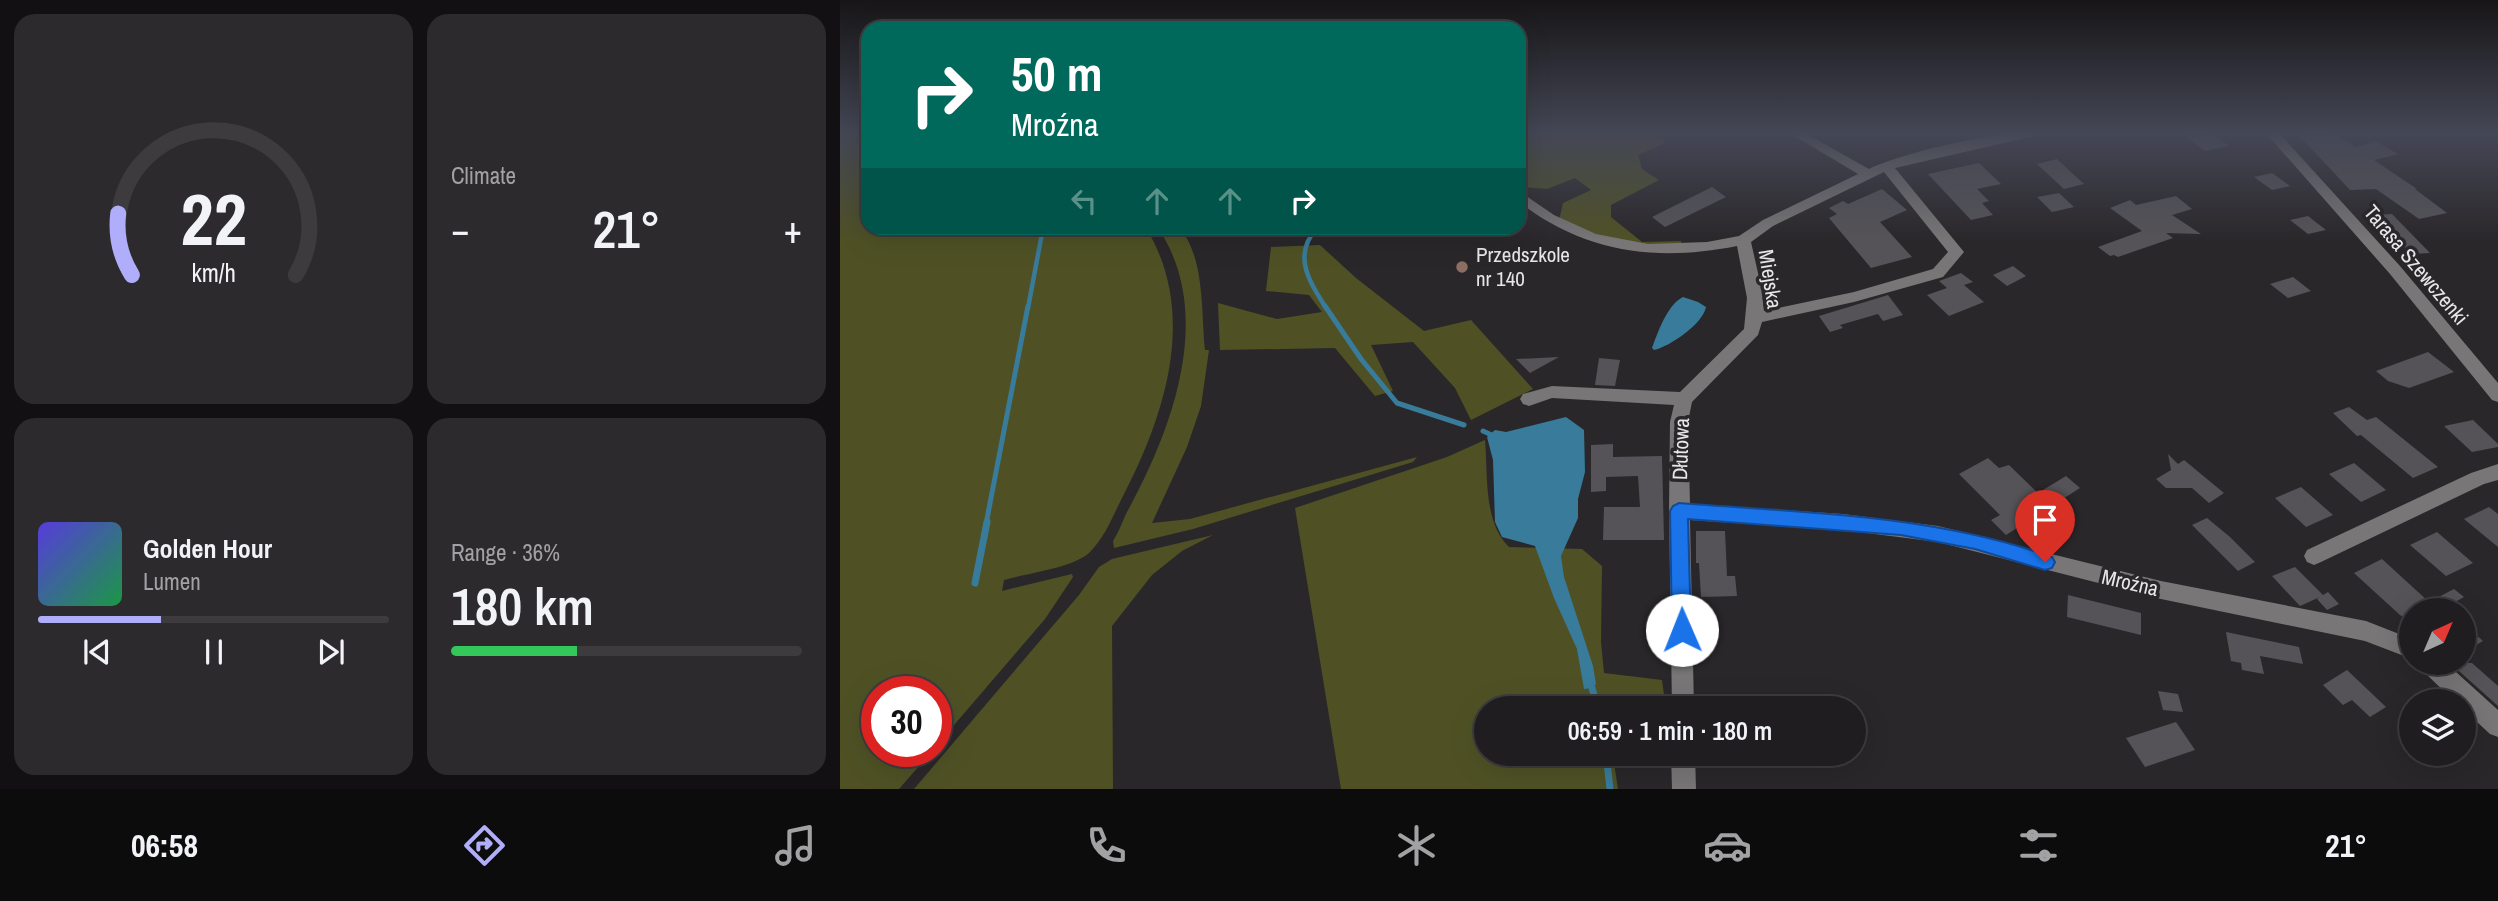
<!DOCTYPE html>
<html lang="en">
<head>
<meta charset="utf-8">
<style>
  body { margin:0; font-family:"Archivo Narrow",sans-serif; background:#2d2a2d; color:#f1f3f6; height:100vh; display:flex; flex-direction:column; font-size:26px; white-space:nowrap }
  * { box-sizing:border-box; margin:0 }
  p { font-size:23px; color:#a2a2a5 }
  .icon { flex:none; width:38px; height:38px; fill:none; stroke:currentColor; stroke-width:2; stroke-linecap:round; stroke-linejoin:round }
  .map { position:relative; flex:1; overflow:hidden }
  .side { display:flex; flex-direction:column; gap:14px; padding:14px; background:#121012; width:840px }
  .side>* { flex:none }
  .top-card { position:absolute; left:21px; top:21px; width:665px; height:214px; border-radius:21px; box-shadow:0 7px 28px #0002,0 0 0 2px #3d3b3e; background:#00695c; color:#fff; overflow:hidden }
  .needle { width:46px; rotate:44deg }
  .tools { position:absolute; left:1559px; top:598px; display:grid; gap:14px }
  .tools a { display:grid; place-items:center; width:77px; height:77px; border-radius:50%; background:#201d20; box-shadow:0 7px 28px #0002,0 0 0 2px #3d3b3e; font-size:35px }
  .speed { position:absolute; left:21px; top:676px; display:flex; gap:14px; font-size:35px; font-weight:700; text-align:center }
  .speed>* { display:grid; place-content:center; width:91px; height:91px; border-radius:50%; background:#201d20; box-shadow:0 7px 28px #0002,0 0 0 2px #3d3b3e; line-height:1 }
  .speed .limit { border:10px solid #d22; background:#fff; color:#111 }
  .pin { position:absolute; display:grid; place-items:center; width:60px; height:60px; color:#fff; margin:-72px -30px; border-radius:50% 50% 50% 0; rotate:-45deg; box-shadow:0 0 7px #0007 }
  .pin .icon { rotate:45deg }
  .me { position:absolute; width:77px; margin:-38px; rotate:359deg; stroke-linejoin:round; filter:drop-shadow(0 0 5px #0008) }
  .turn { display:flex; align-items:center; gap:24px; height:147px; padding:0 35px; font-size:32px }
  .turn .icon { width:91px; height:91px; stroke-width:2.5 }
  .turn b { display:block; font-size:49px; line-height:60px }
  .lanes { display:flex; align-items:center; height:66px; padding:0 35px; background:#0003; justify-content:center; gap:35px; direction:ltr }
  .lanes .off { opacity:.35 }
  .big { font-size:52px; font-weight:600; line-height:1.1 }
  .side .tile { flex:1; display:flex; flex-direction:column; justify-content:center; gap:10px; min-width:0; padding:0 24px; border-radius:21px; background:#2d2a2d }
  .side .dial { align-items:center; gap:0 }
  .dial svg { height:182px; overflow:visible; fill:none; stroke:#3d3b3e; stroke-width:7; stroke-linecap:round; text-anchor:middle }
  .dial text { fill:#f1f3f6; stroke:none }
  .song { display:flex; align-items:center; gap:21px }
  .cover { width:84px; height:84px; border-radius:10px; background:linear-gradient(135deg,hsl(250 70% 55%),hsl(140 70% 35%)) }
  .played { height:7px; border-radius:4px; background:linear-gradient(90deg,#b0aefa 35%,#3d3b3e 35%) }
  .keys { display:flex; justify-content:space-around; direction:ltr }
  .heat { display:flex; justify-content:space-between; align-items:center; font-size:38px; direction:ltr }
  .charge { height:10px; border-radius:5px; background:linear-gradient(90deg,#34c759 36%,#3d3b3e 0) }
  .side .tiles { flex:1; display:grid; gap:14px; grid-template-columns:repeat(2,1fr) }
  .trip { position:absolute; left:634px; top:696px; width:392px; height:70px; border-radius:35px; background:#201d20; box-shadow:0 7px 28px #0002,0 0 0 2px #3d3b3e; font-weight:600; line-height:70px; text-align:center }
  .menu { display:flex; height:112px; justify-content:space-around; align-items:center; background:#0d0c0d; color:#a2a2a5 }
  .menu .icon { width:49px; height:49px }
  .menu .current { color:#b0aefa }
  .menu b { font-size:32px; color:#f1f3f6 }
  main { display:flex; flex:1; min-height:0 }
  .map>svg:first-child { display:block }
  .green { fill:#4f5125 }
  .water { fill:#397b9a }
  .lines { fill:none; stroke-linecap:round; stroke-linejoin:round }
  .stream-far2 { stroke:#397b9a; stroke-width:4.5 }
  .stream-far1 { stroke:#397b9a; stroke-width:5 }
  .stream { stroke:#397b9a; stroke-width:7 }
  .building { fill:#555357 }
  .minor { fill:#787676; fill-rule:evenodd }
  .route { fill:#1a73e8; stroke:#114b97; stroke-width:2 }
  .education-dot { fill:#8d6e63; stroke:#2a272a; stroke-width:2.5 }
  .labels { text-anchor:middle; stroke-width:7; stroke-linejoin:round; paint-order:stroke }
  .poi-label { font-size:21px; fill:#e8e6e9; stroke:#2a272a; text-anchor:start }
  .street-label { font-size:21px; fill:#e8e6e9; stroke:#2a272a }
</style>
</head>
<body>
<main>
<section class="side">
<div class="tiles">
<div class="tile dial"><svg viewBox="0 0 100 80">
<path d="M14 69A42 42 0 1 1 86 69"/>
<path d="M14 69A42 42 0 0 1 8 42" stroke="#b0aefa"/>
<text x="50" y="56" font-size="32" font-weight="700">22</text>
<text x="50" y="72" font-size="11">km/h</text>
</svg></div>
<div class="tile"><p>Climate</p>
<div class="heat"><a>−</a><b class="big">21°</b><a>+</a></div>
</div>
<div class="tile">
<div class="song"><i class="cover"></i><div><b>Golden Hour</b><p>Lumen</p></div></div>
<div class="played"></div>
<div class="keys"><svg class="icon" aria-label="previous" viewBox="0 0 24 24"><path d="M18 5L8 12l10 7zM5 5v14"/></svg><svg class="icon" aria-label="pause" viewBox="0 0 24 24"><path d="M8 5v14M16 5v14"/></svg><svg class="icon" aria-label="next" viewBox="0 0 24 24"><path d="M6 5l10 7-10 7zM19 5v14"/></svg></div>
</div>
<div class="tile"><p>Range · 36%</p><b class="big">180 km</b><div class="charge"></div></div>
</div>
</section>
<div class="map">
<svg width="1658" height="789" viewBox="0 0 1658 789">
  <rect width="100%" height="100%" fill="#2a272a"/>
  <g class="green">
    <path d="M0 132H28V228H306C357 311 327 410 285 492 275 511 266 536 250 552 234 568 187 573 164 580L162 591 232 574 233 577 205 619 96 746V691H37V751H92L59 789H0Z"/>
    <path d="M679 132H813L827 142 798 155 802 169 819 180 771 205V217L802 242 841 241 842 247C800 245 755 242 719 220L723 203 751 190 735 178 707 189 679 187Z"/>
    <path d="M318 228H340C365 259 361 311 365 350H369L361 406 347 447 312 523 350 519 577 457 573 462 353 529 274 548 273 541C279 532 282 522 287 512 332 430 376 314 318 228Z"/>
    <path d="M480 245 516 278 584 331 631 320 693 389 631 420 615 388 573 342 531 345 553 391 535 396 495 348 380 350 378 303 437 319 482 312 469 295 426 291 431 247Z"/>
    <path d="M645 440C648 474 643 522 669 547L742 549 762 566 761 642 764 673 822 680 826 709H646V754L831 755 774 763 778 789H501L455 508 607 457Z"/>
    <path d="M373 535 342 551 312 575 272 626 273 789H74L239 595 259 567 272 559Z"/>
  </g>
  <g class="water">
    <path d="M843 297 858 302 866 307C863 324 829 347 814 350L812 348C818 332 827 305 843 297Z"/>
    <path d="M726 417 744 430 745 472 738 499V518L721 556 724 577 753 666 756 684 752 688 744 689 737 649 714 598 695 546 662 537 655 522 653 460 647 437 655 430 666 432Z"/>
  </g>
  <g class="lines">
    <g class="stream-far2">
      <path d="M477 228C452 255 469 281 486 308"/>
      <path d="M188 308 203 228"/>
    </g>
    <g class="stream-far1">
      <path d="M485 306 521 359 557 403 624 425"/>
      <path d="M643 431 656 437"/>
      <path d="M146 524 188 306"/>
    </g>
    <g class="stream">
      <path d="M135 583 147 522"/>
      <path d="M750 681 758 709"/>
      <path d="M766 754 770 789"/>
    </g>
  </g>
  <g class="building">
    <path d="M1340 132H1371L1389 146 1365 151Z"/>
    <path d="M1456 132H1491L1516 147 1535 141 1558 154 1534 160 1577 189H1575L1607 213 1579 219 1536 189 1510 190Z"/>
    <path d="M1217 159 1244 184 1224 189 1197 164Z"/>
    <path d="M1139 163 1161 184 1137 189 1149 201 1142 203 1153 215 1131 220 1088 174Z"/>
    <path d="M1432 173 1450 186 1432 190 1414 177Z"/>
    <path d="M872 187 886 197 825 227 812 217Z"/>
    <path d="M1042 189 1067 210 1040 222 1072 257 1031 268 989 218 997 214 989 208 1003 201 1008 204Z"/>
    <path d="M1219 193 1234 207 1212 212 1197 197Z"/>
    <path d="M1336 196 1352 209 1332 215 1361 234 1326 233 1333 238 1278 257 1274 255 1270 256 1258 247 1302 231 1270 208 1290 200 1296 205Z"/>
    <path d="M1552 214 1590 253 1571 254 1535 215Z"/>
    <path d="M1468 216 1486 230 1468 234 1450 220Z"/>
    <path d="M1173 266 1186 276 1167 286 1153 275Z"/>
    <path d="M1121 273 1133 282 1124 285 1144 302 1109 316 1087 295 1107 288 1099 281Z"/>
    <path d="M1453 277 1471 291 1448 298 1430 284Z"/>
    <path d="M1048 295 1063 315 1043 321 1038 314 1000 325 1003 328 990 332 979 316Z"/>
    <path d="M1588 352 1614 372 1569 388 1548 381 1536 371Z"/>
    <path d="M719 357 690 373 676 359Z"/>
    <path d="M759 358 780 360 775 386 755 385Z"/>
    <path d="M1509 407 1527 420 1536 417 1598 467 1573 478 1521 435 1517 436 1493 413Z"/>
    <path d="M1633 420 1658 444V447L1632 452 1604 426Z"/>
    <path d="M773 444V457L822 456 824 540H763L764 507H800L798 476 766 477V491L751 492V445Z"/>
    <path d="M1328 454 1338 464 1344 460 1384 493 1369 503 1352 488H1326L1316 479 1331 470Z"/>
    <path d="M1148 458 1159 468 1169 465 1198 493 1226 476 1240 488 1166 535 1151 520 1160 515 1119 474Z"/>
    <path d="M1514 463 1546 490 1521 502 1489 474Z"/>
    <path d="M1461 487 1493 515 1466 527 1435 498Z"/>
    <path d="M1649 507 1658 514V547L1624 519Z"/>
    <path d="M1367 518 1390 537 1415 562 1398 571 1352 525Z"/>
    <path d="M856 531H885L887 576H895L897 596 861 597 859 563H856Z"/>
    <path d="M1597 532 1633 563 1606 576 1570 545Z"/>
    <path d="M1542 559 1589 602 1614 589 1624 597 1599 611H1572V622L1560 615 1514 573Z"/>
    <path d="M1455 567 1483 595 1488 592 1499 604 1487 610 1477 599 1480 597 1460 606 1432 576Z"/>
    <path d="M1228 595 1301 613V635L1227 617Z"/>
    <path d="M1624 624 1643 641 1624 652Z"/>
    <path d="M1386 632 1459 647 1463 664 1420 656 1424 674 1402 670 1401 663 1391 661Z"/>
    <path d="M1610 663H1632L1658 686V706Z"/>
    <path d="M1507 670 1546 707 1530 717 1512 700 1503 705 1483 685Z"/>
    <path d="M1318 691 1338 694 1343 712 1323 710Z"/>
    <path d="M1336 722 1355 750 1305 767 1286 738Z"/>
  </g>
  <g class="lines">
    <g class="minor">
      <path d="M948 132H963L1029 169C1065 152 1161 130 1200 132L1194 136 1055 168 1124 252 1103 277 1014 302 922 322 918 335 852 402 848 422 850 504 1003 514 1098 526 1321 581 1526 621 1572 639V659L1525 641 1321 599 1098 542 1003 530 850 520 854 709H832L829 511 830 422 834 405 712 398 689 406 683 404 680 399 683 394 712 386 840 392 904 329 907 298 897 246C817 262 745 253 679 202V191L714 215 756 234 808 244 867 242 899 236 923 220 1018 174ZM1044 172 1108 252 1093 269 1014 292 924 311 921 286 911 242 933 226Z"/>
      <path d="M1425 132H1438L1560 266 1658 383V402L1652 400 1550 274Z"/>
      <path d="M1658 464V480L1644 484 1481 562 1474 565 1467 562 1464 556 1467 550 1631 473Z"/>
      <path d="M1579 663H1606L1658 710V737L1650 734 1624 710V702H1615L1582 670Z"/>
      <path d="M831 754H855L856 789H832Z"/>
    </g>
  </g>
  <linearGradient id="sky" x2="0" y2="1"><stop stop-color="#171517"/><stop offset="0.55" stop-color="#444755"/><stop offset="1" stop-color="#444755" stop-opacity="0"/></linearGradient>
  <rect width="1658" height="242" fill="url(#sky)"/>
  <path class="route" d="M839 503C965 513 1092 514 1212 557L1215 562 1212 568 1205 570 1135 549 1061 535 848 519 851 630 849 636 842 639 835 636 832 630 830 511 833 506Z"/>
  <circle class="education-dot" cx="622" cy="267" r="7"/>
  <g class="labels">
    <g class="poi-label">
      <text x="636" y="262">Przedszkole<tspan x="636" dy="24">nr 140</tspan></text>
    </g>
    <g class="street-label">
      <text transform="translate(1576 265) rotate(50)" y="7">Tarasa Szewczenki</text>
      <text transform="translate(930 279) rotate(81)" y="7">Miejska</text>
      <text transform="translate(841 449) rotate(-88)" y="7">Dłutowa</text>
      <text transform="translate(1290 583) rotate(13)" y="7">Mroźna</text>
    </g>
  </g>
</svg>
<div class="tools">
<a><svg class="needle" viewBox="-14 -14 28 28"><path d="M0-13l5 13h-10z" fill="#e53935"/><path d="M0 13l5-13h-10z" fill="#a2a2a5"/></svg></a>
<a><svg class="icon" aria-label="layers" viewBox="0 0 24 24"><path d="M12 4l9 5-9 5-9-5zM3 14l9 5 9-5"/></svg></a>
</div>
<div class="speed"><div class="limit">30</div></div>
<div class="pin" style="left:1205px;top:562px;background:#d93025"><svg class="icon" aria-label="arrive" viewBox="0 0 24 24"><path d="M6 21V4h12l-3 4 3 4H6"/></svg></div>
<svg class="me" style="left:842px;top:630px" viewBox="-20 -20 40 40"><circle r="19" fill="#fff"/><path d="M0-13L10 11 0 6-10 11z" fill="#1a73e8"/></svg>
<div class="trip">06:59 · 1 min · 180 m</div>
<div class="top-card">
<div class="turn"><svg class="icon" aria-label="right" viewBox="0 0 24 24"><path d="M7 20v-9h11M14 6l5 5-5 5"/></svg><div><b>50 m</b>Mroźna</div></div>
<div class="lanes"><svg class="icon off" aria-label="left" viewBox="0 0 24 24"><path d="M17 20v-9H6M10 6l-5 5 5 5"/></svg><svg class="icon off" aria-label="ahead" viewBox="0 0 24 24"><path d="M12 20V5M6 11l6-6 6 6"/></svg><svg class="icon off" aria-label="ahead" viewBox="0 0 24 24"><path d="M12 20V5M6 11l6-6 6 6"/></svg><svg class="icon" aria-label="right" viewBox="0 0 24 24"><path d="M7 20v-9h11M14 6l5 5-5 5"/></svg></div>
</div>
</div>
</main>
<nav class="menu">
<b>06:58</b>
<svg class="icon current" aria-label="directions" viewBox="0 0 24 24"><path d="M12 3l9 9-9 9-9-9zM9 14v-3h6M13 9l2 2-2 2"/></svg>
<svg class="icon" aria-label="music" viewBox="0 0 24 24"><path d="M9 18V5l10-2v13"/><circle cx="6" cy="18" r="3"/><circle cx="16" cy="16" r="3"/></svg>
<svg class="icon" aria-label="phone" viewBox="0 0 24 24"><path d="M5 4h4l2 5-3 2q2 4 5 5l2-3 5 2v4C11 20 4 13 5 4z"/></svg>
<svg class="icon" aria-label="climate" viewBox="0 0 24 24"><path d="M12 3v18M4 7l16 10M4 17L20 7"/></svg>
<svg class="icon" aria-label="car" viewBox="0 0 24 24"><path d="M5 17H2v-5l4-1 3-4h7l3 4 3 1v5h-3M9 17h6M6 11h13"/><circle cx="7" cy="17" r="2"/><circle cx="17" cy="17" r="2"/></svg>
<svg class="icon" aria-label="filters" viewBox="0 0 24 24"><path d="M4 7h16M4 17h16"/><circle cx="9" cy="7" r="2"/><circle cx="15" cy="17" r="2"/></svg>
<b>21°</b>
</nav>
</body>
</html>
